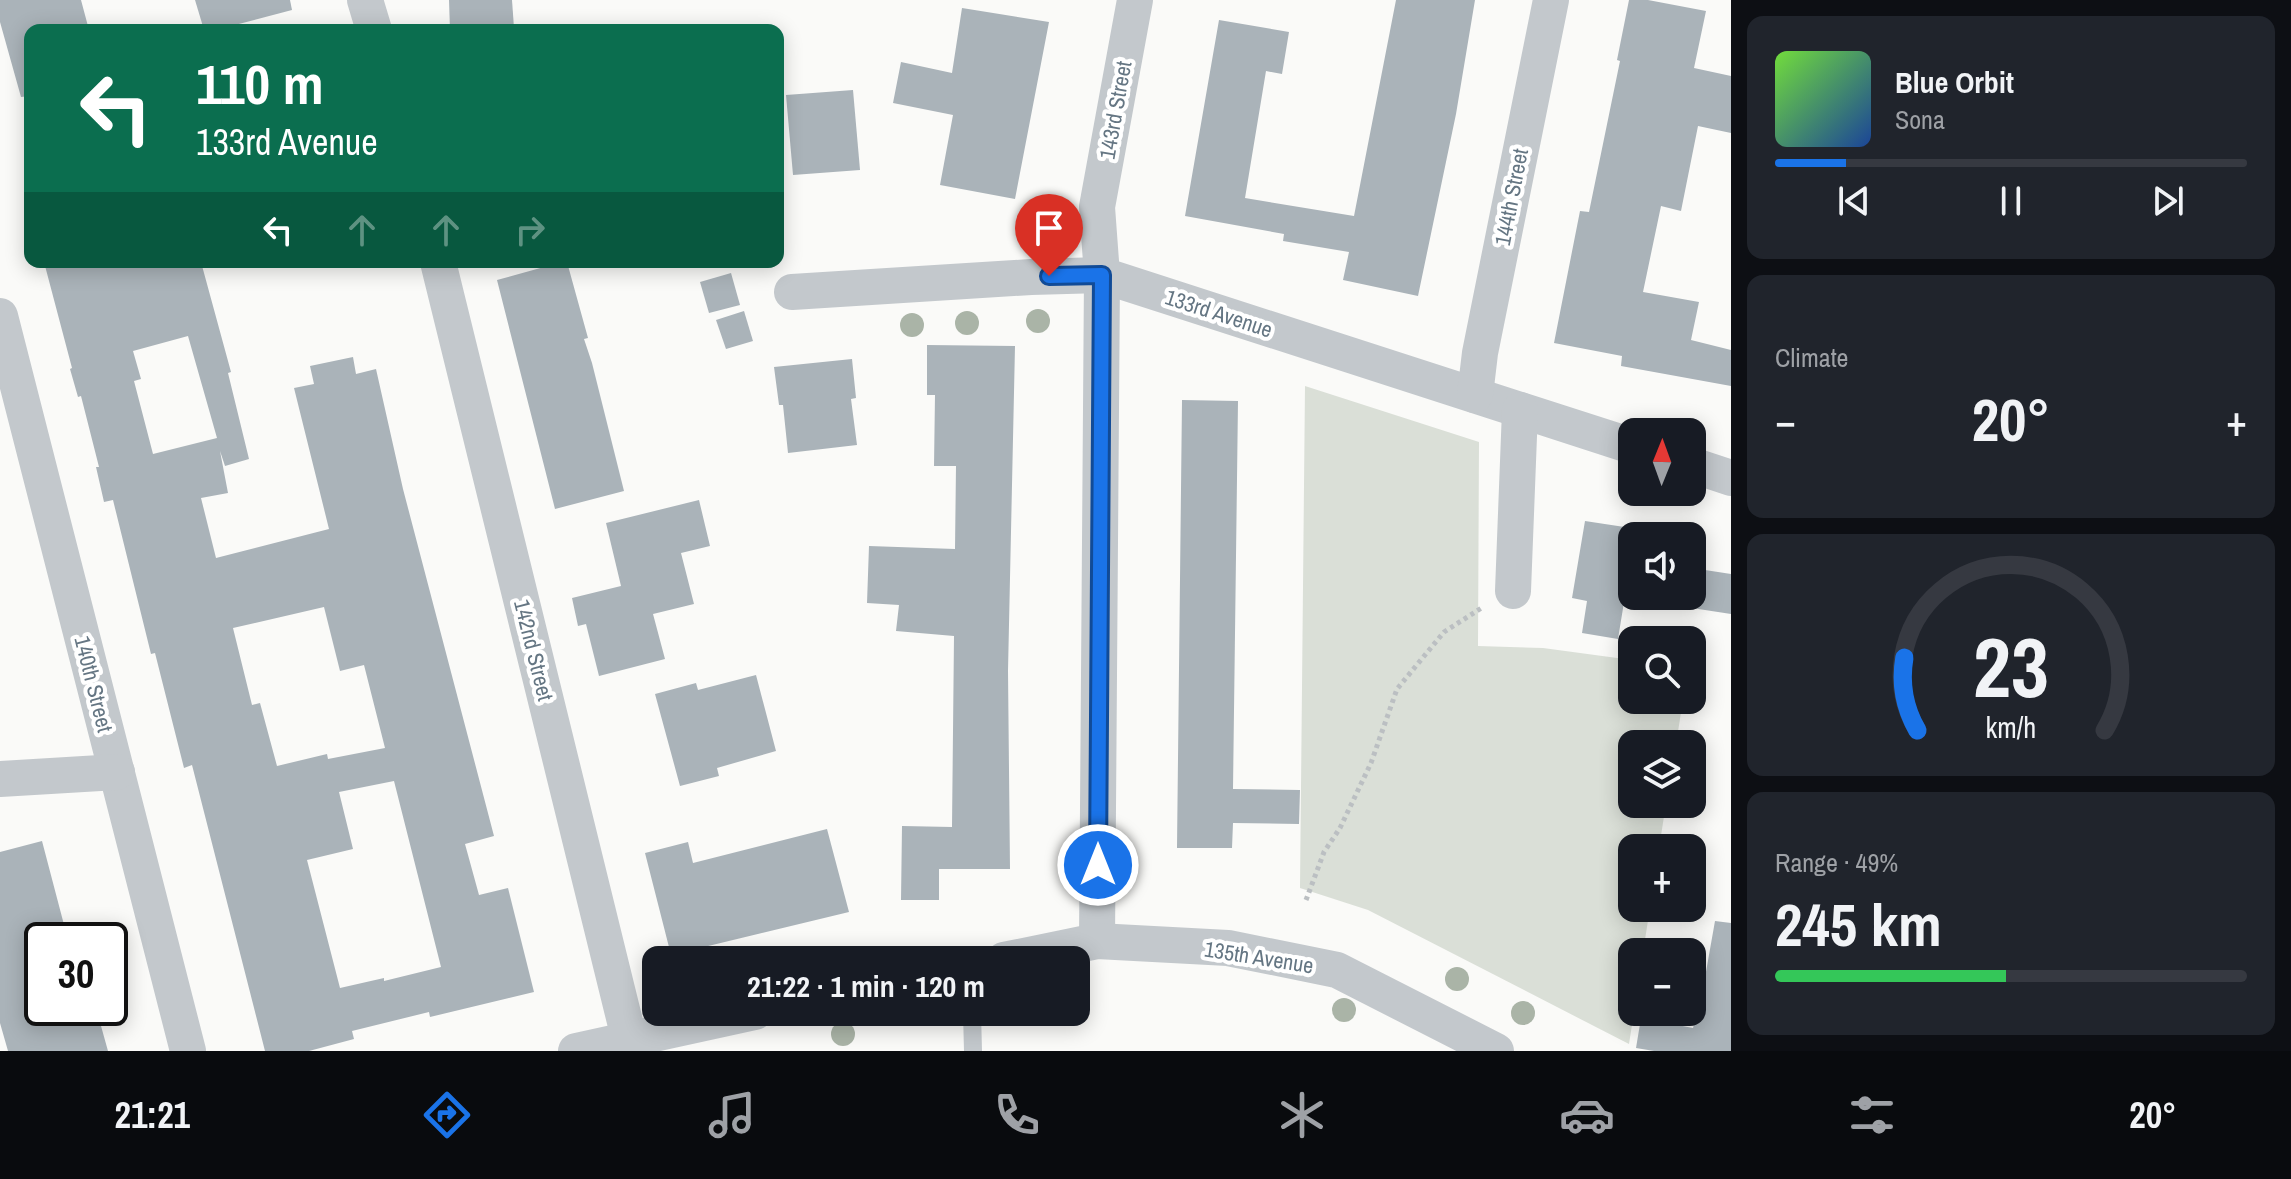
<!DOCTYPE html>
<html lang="en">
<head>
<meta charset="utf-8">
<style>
  body { margin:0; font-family:"Archivo Narrow",sans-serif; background:#20242c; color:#f1f3f6; height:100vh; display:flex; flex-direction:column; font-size:30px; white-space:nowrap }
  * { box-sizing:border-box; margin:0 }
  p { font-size:26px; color:#9ea1a6 }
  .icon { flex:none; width:44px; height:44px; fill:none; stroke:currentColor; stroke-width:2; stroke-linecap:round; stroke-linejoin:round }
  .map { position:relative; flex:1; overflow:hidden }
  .side { display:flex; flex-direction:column; gap:16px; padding:16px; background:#0d0f14; width:560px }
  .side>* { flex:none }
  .guide { position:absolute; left:24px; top:24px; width:760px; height:244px; border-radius:16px; box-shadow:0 4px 20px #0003; background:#0b6e4f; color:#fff; overflow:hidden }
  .needle { width:52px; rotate:1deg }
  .fabs { position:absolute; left:1618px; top:418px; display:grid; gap:16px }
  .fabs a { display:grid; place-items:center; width:88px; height:88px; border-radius:16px; background:#171b24; box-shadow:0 4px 20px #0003; font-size:40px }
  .speed { position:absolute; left:24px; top:922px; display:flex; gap:16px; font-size:40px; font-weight:700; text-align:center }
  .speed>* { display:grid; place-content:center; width:104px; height:104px; border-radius:50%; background:#171b24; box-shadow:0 4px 20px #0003; line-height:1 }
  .speed .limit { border:4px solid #111; border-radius:12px; background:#fff; color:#111 }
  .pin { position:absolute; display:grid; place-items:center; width:68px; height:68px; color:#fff; margin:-82px -34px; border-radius:50% 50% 50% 0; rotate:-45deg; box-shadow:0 0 8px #0007 }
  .pin .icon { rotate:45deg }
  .me { position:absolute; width:88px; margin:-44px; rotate:0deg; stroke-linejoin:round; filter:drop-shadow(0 0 6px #0008) }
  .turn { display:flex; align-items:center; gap:28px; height:168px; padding:0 40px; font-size:36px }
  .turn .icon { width:104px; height:104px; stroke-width:2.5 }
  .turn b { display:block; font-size:56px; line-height:68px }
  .lanes { display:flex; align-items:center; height:76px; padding:0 40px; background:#0003; justify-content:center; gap:40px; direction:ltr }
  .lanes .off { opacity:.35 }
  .big { font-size:60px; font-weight:700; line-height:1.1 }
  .side .tile { flex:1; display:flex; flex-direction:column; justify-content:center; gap:12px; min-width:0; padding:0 28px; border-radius:16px; background:#20242c }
  .side .dial { align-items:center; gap:0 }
  .dial svg { height:208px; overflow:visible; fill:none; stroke:#363941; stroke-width:7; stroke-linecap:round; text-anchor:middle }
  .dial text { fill:#f1f3f6; stroke:none }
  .song { display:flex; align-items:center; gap:24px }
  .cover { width:96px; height:96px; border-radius:12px; background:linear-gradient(135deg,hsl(100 70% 55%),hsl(220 70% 35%)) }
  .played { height:8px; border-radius:4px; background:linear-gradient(90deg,#1a73e8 15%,#363941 15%) }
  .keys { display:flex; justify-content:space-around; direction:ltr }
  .heat { display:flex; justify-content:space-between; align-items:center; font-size:44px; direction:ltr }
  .charge { height:12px; border-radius:6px; background:linear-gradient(90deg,#34c759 49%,#363941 0) }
  .trip { position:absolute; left:642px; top:946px; width:448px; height:80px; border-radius:16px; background:#171b24; box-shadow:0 4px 20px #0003; font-weight:700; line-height:80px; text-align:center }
  .tabs { display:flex; height:128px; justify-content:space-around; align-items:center; background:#090b0e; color:#9ea1a6 }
  .tabs .icon { width:56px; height:56px }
  .tabs .active { color:#1a73e8 }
  .tabs b { font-size:36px; color:#f1f3f6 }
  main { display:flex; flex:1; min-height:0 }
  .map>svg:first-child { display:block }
  .green { fill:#dadfd7 }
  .building { fill:#aab3b9; fill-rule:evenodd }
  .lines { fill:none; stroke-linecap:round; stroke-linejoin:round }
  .path { stroke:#bbbfc2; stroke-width:5; stroke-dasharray:4 4; stroke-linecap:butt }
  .service { stroke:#c3c8cc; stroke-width:18 }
  .minor { stroke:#c3c8cc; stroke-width:36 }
  .tree { fill:#aab4a7 }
  .route-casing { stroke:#114b97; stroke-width:20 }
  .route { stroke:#1a73e8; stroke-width:14 }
  .labels { text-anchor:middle; stroke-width:8; stroke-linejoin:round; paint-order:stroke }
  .street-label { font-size:22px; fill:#657683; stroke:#fff }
</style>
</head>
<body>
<main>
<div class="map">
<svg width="1731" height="1051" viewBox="0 0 1731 1051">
  <rect width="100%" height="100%" fill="#fafaf8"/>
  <path class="green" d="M1305 386 1479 442 1478 646 1543 648 1632 660V700H1683L1676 744H1632V804H1666L1659 848H1632V908H1650L1643 952H1632L1634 1012 1629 1044 1368 910 1300 888Z"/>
  <g class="building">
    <path d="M0 0H81L89 30H30V96L21 97 0 22Z"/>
    <path d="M195 0H290L292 10 216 30H204Z"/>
    <path d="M449 0H512L514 28 450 30Z"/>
    <path d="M1396 0H1475L1456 114 1418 296 1343 280 1349 252 1283 241 1284 234 1185 216 1219 20 1289 32 1282 74 1266 71 1245 198 1354 216Z"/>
    <path d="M1629 0H1648L1706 11 1694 68 1731 76V133L1698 126 1681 211 1661 206 1643 292 1699 302 1691 340 1731 350V386L1621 366 1622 356 1554 343 1580 211 1589 212 1620 61 1617 60Z"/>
    <path d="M962 8 1049 22 1015 199 940 185 953 115 893 103 901 62 952 73Z"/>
    <path d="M853 90 860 170 793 175 786 95Z"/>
    <path d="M44 262H201L231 372 228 373 249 459 225 466 220 451 228 493 201 498 216 558 329 529 294 388 314 384 310 366 353 357 356 374 376 369 403 489 494 836 465 844 479 895 508 888 534 992 430 1017 429 1012 352 1031 354 1039 309 1051H265L192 765 184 768 155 653 151 654 113 500 104 502 96 467H99L81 396 78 397 70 369 72 368ZM188 336 217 438 153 454 134 381 141 379 133 351ZM324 607 340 671 364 665 385 748 328 759 327 754 277 766 260 703 252 705 233 628ZM394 781 441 967 384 981V978L340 988 307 860 353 849 339 792Z"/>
    <path d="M562 262H567L588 338 584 339 592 363 624 491 555 509 497 280Z"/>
    <path d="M731 273 740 305 709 313 700 282Z"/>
    <path d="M744 311 753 341 726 349 716 320Z"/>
    <path d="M927 345 1015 346 1008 671 1010 869H939V900H901L902 826 952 827 954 636 896 631 899 605 867 603 869 546 955 549 956 466H934L935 395H927Z"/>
    <path d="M852 359 856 398 851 399 857 445 788 453 783 405H779L774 367Z"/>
    <path d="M1182 400 1238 401 1233 789 1300 790 1299 824 1233 823 1232 848H1177Z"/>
    <path d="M699 500 710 546 681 553 694 604 653 614 665 659 599 676 586 624 578 626 572 598 621 586 606 523Z"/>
    <path d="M1585 521 1631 528 1619 596H1625L1618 639 1582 633 1587 601 1572 598Z"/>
    <path d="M1692 568 1731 574V614L1692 608Z"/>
    <path d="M756 675 776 751 717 768 719 776 680 786 655 694 696 683 698 690Z"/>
    <path d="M827 829 849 912 671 955 645 853 688 842 693 863Z"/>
    <path d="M42 841 68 940H42V1008H96L108 1051H8L0 1023V852Z"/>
    <path d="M1715 921 1731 923V1051H1654L1636 1048 1641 1018 1693 1028 1701 1000Z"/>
  </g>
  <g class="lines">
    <path class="path" d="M1306 900 1324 852 1340 828 1371 763 1397 689 1444 632 1483 607"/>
    <path class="service" d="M972 1012 973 1051"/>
    <g class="minor">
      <path d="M365 0 374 30"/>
      <path d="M438 262 629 1038"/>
      <path d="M792 292 1031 277 1102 275 1632 446"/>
      <path d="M0 316 188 1051"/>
      <path d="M1475 395 1480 353 1551 0"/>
      <path d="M1692 465 1731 478"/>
      <path d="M1513 591 1520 410"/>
      <path d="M0 779 117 772"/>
      <path d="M1097 941 1102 275 1097 207 1135 0"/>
      <path d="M1004 960 1097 941 1228 948 1337 970 1496 1051"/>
      <path d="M576 1051 755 1012"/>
    </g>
  </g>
  <g class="tree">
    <circle cx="1038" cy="321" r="12"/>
    <circle cx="967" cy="323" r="12"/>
    <circle cx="912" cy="325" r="12"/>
    <circle cx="1457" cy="979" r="12"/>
    <circle cx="1344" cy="1010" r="12"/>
    <circle cx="1523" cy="1013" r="12"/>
    <circle cx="843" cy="1034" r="12"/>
  </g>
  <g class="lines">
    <defs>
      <path id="route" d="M1049 276 1102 275 1098 865"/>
    </defs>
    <use href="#route" class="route-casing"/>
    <use href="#route" class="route"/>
  </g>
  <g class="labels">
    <g class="street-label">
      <text transform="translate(1115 110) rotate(-80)" y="8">143rd Street</text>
      <text transform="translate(1511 197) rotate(-79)" y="8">144th Street</text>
      <text transform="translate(1219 313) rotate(18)" y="8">133rd Avenue</text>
      <text transform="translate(534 650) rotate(76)" y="8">142nd Street</text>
      <text transform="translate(94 684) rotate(76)" y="8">140th Street</text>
      <text transform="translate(1259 957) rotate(9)" y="8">135th Avenue</text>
    </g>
  </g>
</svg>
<div class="fabs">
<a><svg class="needle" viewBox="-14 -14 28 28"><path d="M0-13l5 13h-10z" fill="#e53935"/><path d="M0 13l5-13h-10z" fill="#9ea1a6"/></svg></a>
<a><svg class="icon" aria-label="sound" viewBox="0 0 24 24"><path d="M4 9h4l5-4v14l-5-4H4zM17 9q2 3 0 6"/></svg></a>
<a><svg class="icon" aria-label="search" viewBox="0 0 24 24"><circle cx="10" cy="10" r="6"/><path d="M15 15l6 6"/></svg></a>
<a><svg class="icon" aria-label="layers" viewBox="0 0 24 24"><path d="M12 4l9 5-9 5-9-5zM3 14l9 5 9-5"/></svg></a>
<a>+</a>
<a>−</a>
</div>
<div class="speed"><div class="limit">30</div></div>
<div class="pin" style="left:1049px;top:276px;background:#d93025"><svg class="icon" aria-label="arrive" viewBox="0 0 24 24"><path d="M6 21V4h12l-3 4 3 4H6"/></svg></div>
<svg class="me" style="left:1098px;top:865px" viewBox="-20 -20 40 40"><circle r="17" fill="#1a73e8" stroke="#fff" stroke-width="3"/><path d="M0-11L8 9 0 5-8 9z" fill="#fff"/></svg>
<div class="trip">21:22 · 1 min · 120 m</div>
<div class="guide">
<div class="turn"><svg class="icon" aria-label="left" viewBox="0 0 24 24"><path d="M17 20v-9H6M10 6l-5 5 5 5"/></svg><div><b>110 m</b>133rd Avenue</div></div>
<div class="lanes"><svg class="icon" aria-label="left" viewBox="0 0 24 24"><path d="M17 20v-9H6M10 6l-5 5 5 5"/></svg><svg class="icon off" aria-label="ahead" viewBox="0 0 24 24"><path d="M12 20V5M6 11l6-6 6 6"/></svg><svg class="icon off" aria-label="ahead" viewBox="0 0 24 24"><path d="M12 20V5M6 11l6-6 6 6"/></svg><svg class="icon off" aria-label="right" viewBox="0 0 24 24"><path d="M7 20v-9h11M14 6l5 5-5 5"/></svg></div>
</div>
</div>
<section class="side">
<div class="tile">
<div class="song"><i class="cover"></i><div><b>Blue Orbit</b><p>Sona</p></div></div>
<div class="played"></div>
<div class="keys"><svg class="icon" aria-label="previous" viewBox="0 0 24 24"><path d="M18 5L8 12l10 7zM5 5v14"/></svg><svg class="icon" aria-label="pause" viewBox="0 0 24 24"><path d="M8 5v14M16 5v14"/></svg><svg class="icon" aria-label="next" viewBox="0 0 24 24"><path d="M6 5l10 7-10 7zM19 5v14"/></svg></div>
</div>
<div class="tile"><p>Climate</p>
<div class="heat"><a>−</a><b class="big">20°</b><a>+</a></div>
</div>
<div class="tile dial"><svg viewBox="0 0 100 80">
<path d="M14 69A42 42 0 1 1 86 69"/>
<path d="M14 69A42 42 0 0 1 9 41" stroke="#1a73e8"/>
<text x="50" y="56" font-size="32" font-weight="700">23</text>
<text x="50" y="72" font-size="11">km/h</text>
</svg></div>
<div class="tile"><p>Range · 49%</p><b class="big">245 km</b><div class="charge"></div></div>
</section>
</main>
<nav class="tabs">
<b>21:21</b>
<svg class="icon active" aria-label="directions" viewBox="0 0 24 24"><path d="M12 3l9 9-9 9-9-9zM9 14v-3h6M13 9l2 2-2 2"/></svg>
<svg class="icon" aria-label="music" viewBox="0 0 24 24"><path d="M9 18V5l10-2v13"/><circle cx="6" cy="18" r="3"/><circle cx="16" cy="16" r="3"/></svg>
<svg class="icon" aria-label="phone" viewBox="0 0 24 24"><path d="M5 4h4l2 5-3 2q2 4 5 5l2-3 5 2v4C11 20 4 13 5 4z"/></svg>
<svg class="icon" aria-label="climate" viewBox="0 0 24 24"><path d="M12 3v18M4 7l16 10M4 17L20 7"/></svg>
<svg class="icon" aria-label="car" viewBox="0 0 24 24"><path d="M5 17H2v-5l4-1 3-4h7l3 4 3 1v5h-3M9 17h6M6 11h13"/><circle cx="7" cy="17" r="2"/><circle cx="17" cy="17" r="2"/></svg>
<svg class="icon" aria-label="filters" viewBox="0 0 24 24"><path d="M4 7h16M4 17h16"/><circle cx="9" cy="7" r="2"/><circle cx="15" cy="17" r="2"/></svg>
<b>20°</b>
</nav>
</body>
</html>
